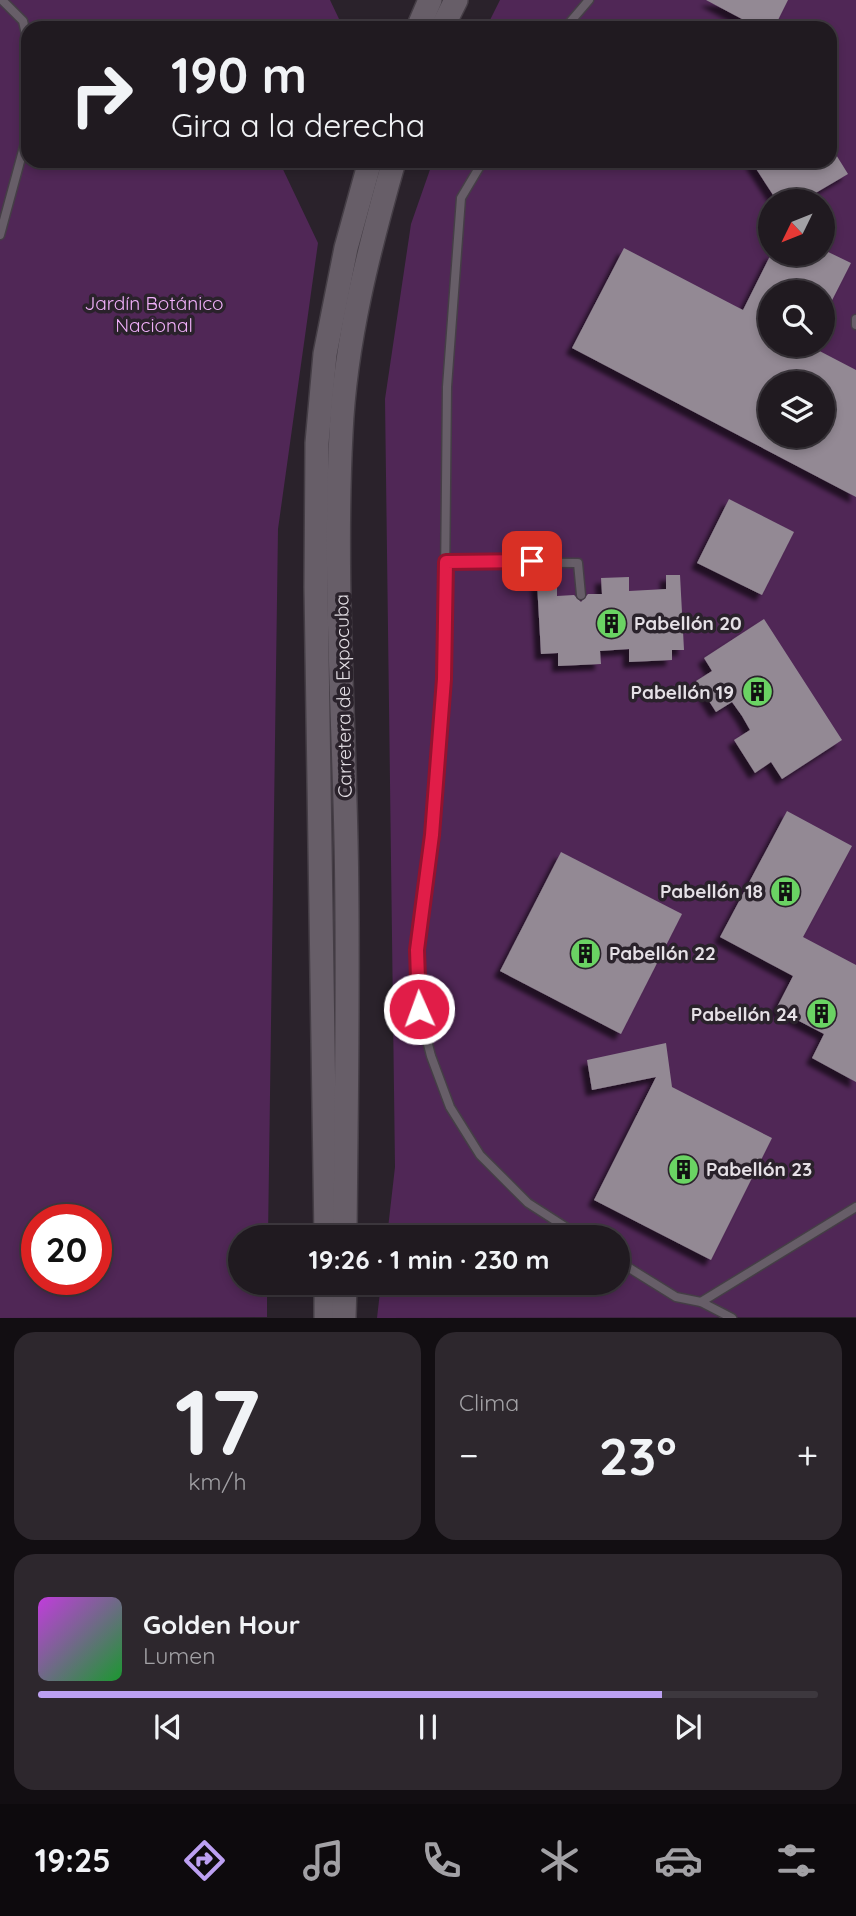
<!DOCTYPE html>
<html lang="es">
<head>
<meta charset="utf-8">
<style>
  body { margin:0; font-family:Quicksand,sans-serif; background:#2d272d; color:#f1f3f6; height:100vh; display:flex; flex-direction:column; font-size:26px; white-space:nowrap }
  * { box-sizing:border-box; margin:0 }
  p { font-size:23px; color:#a2a1a5 }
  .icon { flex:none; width:38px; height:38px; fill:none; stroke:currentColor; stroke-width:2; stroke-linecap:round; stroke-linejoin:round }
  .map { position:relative; height:1318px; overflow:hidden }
  .panel { display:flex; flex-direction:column; gap:14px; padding:14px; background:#120e12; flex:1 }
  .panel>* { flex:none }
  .top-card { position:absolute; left:21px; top:21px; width:816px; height:147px; border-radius:21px; box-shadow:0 4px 10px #0003,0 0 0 2px #3d383e; background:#201a20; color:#f1f3f6; overflow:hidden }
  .needle { width:46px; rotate:227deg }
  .tools { position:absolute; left:758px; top:189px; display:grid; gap:14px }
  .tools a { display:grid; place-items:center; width:77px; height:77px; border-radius:50%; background:#201a20; box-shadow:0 4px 10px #0003,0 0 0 2px #3d383e; font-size:35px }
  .speed { position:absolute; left:21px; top:1204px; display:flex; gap:14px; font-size:35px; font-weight:700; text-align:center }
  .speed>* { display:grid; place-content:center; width:91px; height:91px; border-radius:50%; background:#201a20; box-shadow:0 4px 10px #0003,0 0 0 2px #3d383e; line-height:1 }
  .speed .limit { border:10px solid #d22; background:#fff; color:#111 }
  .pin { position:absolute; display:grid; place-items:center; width:60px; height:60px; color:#fff; margin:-30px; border-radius:14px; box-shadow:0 4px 10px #0006 }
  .me { position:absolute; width:77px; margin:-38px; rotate:358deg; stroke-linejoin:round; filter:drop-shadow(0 0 5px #0008) }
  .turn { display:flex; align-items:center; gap:24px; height:147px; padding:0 35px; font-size:32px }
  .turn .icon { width:91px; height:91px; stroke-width:2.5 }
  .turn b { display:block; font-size:49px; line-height:60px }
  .big { font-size:52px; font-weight:700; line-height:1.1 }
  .panel .card { flex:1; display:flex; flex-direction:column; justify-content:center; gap:10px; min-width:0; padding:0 24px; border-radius:21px; background:#2d272d }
  .panel .dial { align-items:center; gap:0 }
  .dial b { font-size:91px; line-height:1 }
  .song { display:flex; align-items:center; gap:21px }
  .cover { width:84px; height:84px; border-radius:10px; background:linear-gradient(135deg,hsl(290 70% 55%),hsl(130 70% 35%)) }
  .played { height:7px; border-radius:4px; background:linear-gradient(90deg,#bca0f2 80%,#3d383e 80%) }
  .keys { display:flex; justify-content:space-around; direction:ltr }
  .heat { display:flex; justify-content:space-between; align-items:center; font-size:38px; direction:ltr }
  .panel .tiles { flex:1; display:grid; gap:14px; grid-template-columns:1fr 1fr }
  .card:last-child { grid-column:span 2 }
  .trip { position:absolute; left:228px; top:1225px; width:402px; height:70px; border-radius:35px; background:#201a20; box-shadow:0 4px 10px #0003,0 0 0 2px #3d383e; font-weight:700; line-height:70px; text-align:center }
  .dock { display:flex; height:112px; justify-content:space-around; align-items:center; background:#0d0a0d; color:#a2a1a5 }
  .dock .icon { width:49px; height:49px }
  .dock .selected { color:#bca0f2 }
  .dock b { font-size:32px; color:#f1f3f6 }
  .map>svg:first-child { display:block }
  .green { fill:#502756; fill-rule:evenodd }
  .building { fill:#938994; fill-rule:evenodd; filter:url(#shadow) }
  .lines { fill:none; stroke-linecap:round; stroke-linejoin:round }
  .service-casing { stroke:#453e46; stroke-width:11 }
  .secondary-casing { stroke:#453e46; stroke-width:26 }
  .service { stroke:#675e68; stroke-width:8 }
  .secondary { stroke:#675e68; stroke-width:23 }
  .route-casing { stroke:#92132f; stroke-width:18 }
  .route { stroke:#e11d48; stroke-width:12 }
  .labels { text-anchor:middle; stroke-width:7; stroke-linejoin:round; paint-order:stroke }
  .park-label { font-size:19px; fill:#f1b0fa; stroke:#2a222b }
  .poi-label { font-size:19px; font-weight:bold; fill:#e5e0e6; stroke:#2a222b; text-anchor:start }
  .street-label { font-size:19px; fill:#e5e0e6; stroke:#2a222b }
</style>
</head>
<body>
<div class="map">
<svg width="856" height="1318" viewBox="0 0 856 1318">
  <defs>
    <filter id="shadow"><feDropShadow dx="-6" dy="6" stdDeviation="2" flood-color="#0009"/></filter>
  </defs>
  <rect width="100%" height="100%" fill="#2a222b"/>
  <g class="green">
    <path d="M0 0H330L339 19 335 28H28V161H279L318 243 278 529 268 1237H240V1283H267V1317L0 1318ZM37 1220H96V1279H37Z"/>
    <path d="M500 0H856V1317L377 1318 381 1283H618V1237H387L395 1167 385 399 411 224 433 161H830V28H486ZM770 201H822V254H770ZM770 292H822V345H770ZM770 383H822V436H770Z"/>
  </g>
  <g class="building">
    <path d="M706 0H788L774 28H759Z"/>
    <path d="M830 145 848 174 802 201H777L751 161H830Z"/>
    <path d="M624 248 743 310 771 254H822V249L851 263 822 320V292H770V345H808L856 370V497L572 348ZM770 383H822V436H770Z"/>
    <path d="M729 499 794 532 762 595 697 563Z"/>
    <path d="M666 575H680L684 650H672V660L629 662V649L600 651 601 664 558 666V653L541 654 537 583 557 582V596L574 595 581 602 588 594H602L601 578 629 577V591L666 589Z"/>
    <path d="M764 619 842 740 782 779 771 762 755 773 734 740 750 730 742 716 732 702 716 712 696 681 712 671 704 658Z"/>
    <path d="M787 811 852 846 803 937 856 965V1082L812 1058 824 1034 776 1009 793 976 720 937Z"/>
    <path d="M561 852 682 914 621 1034 500 971Z"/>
    <path d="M666 1043 672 1087 772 1138 711 1260 594 1200 656 1077 592 1090 587 1060Z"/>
  </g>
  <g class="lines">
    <defs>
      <g id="service">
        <path d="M2 0 23 21 28 43"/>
        <path d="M565 28 589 0"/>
        <path d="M483 161 461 198 447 387 444 679 432 835 417 950 419 1009 431 1056 450 1107 480 1155 528 1203 581 1237"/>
        <path d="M0 235 28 132"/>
        <path d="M856 319V325"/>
        <path d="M446 562 578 563 581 595"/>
        <path d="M618 1261 676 1297 701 1302 732 1318"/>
        <path d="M701 1302 856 1207"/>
      </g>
      <g id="secondary">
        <path d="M418 28 430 0"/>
        <path d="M442 28 456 0"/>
        <path d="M326 1237 316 587 317 443 325 354 346 248 370 161"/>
        <path d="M345 1237C346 1105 349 973 346 840 343 705 334 568 341 433 345 341 369 249 394 161"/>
        <path d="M326 1318V1283"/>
        <path d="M344 1318 345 1283"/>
      </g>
    </defs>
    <use href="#service" class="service-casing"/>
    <use href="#secondary" class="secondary-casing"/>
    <use href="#service" class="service"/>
    <use href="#secondary" class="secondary"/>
  </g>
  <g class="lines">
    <defs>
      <path id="route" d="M419 1009 417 950 432 835 444 679 446 562 532 561"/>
    </defs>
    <use href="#route" class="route-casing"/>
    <use href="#route" class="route"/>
  </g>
  <defs>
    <symbol id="building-disc" viewBox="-11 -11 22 22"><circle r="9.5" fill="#6ad363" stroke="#2a222b"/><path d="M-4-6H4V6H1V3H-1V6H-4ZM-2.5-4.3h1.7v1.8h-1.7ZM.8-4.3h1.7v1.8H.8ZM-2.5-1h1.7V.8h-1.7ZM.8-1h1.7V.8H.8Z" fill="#111"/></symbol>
  </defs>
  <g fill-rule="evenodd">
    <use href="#building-disc" x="594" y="606" width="35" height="35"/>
    <use href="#building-disc" x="740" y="674" width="35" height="35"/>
    <use href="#building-disc" x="768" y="874" width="35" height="35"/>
    <use href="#building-disc" x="568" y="936" width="35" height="35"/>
    <use href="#building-disc" x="804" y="996" width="35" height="35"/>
    <use href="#building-disc" x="666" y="1152" width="35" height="35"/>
  </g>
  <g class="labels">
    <g class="park-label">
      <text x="154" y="310">Jardín Botánico<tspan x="154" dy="22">Nacional</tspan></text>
    </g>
    <g class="poi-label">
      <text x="634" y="630">Pabellón 20</text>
      <text x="734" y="699" text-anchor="end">Pabellón 19</text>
      <text x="763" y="898" text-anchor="end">Pabellón 18</text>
      <text x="609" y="960">Pabellón 22</text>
      <text x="798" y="1021" text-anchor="end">Pabellón 24</text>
      <text x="706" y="1176">Pabellón 23</text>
    </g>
    <g class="street-label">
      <text transform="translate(343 696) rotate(-91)" y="7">Carretera de Expocuba</text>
    </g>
  </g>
</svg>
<div class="tools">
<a><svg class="needle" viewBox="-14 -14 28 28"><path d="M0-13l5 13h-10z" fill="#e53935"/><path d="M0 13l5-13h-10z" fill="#a2a1a5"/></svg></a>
<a><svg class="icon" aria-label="search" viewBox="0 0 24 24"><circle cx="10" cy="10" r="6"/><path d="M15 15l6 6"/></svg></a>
<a><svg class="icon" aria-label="layers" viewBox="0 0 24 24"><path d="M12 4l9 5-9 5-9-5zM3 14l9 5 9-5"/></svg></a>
</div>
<div class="speed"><div class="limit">20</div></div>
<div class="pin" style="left:532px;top:561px;background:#d93025"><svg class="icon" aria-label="arrive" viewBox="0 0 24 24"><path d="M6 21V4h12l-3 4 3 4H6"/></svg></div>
<svg class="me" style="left:419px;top:1009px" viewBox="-20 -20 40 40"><circle r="17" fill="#e11d48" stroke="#fff" stroke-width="3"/><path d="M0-11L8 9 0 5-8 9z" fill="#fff"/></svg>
<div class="trip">19:26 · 1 min · 230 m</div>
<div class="top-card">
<div class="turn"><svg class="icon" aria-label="right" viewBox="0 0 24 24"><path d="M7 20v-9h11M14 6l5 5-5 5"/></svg><div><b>190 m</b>Gira a la derecha</div></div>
</div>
</div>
<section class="panel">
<div class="tiles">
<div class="card dial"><b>17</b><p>km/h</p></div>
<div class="card"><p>Clima</p>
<div class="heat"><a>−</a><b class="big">23°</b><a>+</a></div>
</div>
<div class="card">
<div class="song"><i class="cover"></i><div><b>Golden Hour</b><p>Lumen</p></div></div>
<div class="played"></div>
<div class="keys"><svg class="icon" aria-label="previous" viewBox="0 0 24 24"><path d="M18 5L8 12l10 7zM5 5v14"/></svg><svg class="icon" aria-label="pause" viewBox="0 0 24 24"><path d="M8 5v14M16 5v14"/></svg><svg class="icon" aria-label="next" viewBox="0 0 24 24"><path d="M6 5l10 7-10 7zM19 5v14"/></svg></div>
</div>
</div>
</section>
<nav class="dock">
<b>19:25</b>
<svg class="icon selected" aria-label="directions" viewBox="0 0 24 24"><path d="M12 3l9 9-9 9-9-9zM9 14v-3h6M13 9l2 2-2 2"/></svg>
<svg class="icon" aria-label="music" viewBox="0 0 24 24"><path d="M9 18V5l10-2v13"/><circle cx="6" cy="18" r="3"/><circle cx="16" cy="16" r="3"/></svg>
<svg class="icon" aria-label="phone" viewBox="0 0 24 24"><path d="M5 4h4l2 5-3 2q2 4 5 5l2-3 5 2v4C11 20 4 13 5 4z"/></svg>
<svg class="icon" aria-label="climate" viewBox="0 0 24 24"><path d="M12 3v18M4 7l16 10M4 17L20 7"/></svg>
<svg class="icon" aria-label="car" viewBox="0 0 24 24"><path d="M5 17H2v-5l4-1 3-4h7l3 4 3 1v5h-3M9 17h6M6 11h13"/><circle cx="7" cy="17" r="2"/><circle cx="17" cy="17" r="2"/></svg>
<svg class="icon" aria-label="filters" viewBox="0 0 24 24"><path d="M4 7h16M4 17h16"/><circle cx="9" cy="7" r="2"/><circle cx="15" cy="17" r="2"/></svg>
</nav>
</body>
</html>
